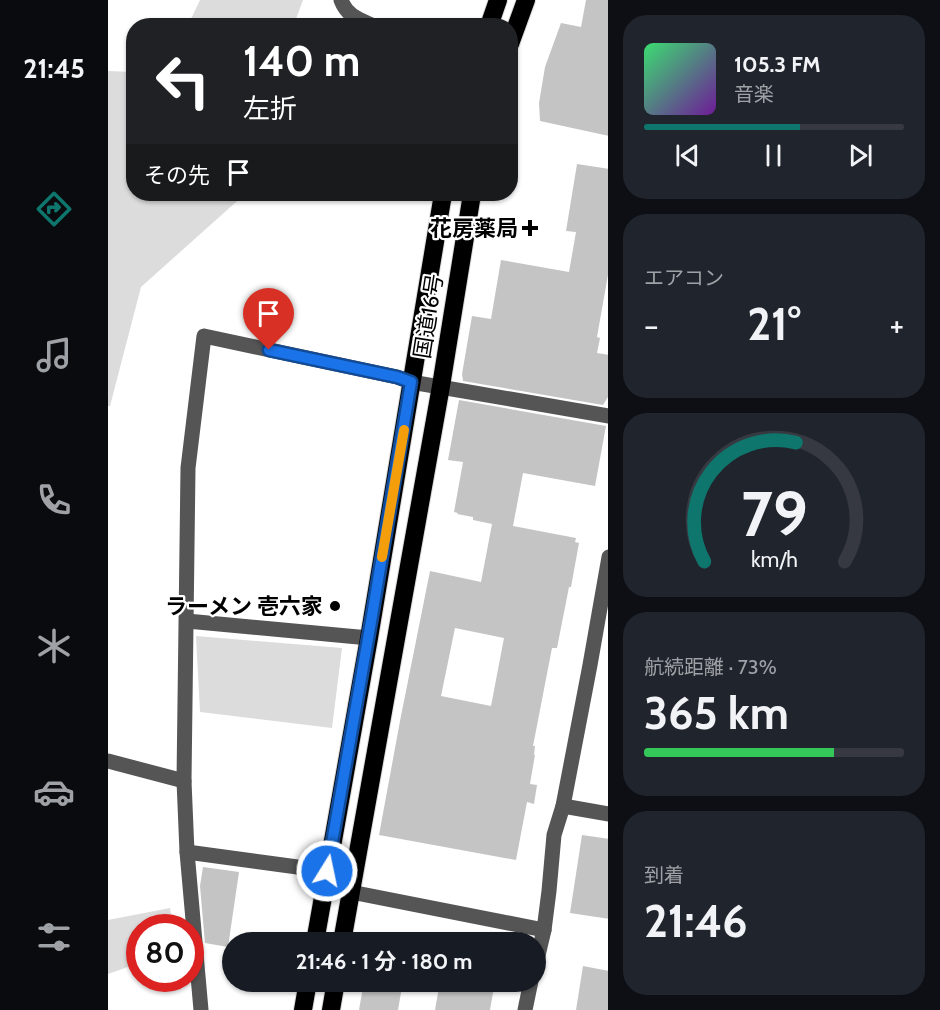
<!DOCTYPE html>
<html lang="ja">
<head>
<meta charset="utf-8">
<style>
  body { margin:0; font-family:Cabin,"Noto Sans JP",sans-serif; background:#20242c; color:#f1f3f6; height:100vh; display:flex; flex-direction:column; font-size:22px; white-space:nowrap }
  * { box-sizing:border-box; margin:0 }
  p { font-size:20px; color:#9ea1a6 }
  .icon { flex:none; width:33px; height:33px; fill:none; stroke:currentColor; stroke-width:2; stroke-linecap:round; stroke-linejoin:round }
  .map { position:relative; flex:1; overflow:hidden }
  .sheet { display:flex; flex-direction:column; gap:15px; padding:15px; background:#0d0f14; width:332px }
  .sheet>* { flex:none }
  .hud { position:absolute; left:18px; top:18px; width:392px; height:183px; border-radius:24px; box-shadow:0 2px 4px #0004; background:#202124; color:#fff; overflow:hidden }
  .speed { position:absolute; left:18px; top:914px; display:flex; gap:12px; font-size:30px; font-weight:700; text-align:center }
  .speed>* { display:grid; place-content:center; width:78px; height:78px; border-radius:50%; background:#171b24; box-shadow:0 2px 4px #0004; line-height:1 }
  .speed .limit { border:9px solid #d22; background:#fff; color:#111 }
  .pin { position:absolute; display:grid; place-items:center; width:51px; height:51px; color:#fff; margin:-62px -26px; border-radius:50% 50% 50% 0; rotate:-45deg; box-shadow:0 0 6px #0007 }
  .pin .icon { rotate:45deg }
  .me { position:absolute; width:66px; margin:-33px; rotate:10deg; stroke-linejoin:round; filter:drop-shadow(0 0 4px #0008) }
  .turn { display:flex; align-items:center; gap:21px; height:126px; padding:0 18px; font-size:27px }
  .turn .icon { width:78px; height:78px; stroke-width:2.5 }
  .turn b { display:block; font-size:42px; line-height:51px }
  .then { display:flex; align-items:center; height:57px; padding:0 18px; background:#0003; gap:12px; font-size:22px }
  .big { font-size:45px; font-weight:700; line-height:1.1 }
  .sheet .tile { flex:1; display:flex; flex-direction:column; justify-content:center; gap:9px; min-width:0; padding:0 21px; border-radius:24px; background:#20242c }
  .sheet .dial { align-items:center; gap:0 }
  .dial svg { height:156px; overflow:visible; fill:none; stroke:#363941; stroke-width:7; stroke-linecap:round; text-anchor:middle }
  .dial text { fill:#f1f3f6; stroke:none }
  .song { display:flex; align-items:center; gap:18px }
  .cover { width:72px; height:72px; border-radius:9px; background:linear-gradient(135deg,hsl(140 70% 55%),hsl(280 70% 35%)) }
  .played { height:6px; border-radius:3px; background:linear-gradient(90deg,#0f766e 60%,#363941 60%) }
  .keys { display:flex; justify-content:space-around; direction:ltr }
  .heat { display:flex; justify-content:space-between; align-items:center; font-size:33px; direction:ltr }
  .charge { height:9px; border-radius:4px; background:linear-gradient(90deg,#34c759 73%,#363941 0) }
  .trip { position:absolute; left:114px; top:932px; width:324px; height:60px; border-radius:30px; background:#171b24; box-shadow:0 2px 4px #0004; font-weight:700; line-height:60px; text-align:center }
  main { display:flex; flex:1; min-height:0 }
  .tabs { display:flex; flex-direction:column; width:108px; justify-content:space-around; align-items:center; background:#090b0e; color:#9ea1a6 }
  .tabs .icon { width:42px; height:42px }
  .tabs .on { color:#0f766e }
  .tabs b { font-size:27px; color:#f1f3f6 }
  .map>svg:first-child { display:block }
  .green { fill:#dcdcdc }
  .building { fill:#c4c4c4; fill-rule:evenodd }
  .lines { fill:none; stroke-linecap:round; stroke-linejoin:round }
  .highway-casing { stroke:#dbdbdb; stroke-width:20 }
  .minor { stroke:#555; stroke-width:15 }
  .highway { stroke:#000; stroke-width:18 }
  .route-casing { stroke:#114b97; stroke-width:15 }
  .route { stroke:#1a73e8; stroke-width:10 }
  .slow { stroke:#f59e0b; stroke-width:10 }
  .poi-dot { fill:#000; stroke:#fff; stroke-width:2 }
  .labels { text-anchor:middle; stroke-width:4.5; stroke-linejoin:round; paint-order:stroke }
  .poi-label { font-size:22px; font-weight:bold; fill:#000; stroke:#fff; text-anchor:end }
  .street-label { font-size:22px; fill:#000; stroke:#fff }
</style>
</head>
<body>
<main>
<nav class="tabs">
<b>21:45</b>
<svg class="icon on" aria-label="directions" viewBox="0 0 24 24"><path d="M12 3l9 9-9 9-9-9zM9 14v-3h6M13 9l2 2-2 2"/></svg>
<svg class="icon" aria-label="music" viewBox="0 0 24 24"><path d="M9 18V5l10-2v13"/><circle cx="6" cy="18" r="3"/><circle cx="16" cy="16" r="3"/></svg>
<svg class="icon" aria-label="phone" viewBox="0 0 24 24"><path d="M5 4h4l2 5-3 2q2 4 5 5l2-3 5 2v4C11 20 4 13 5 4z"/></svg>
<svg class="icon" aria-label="climate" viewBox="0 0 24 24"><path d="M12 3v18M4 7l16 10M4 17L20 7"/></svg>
<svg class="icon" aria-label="car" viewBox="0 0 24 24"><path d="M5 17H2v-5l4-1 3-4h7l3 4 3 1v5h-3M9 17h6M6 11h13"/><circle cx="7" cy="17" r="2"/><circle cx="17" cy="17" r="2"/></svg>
<svg class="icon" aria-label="filters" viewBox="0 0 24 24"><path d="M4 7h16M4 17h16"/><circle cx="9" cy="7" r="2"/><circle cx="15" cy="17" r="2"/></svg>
</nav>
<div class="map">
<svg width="501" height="1010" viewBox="0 0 501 1010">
  <rect width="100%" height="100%" fill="#fff"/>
  <g class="green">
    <path d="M92 0H195L188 19 196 25H80Z"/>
    <path d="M0 71 25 72 26 194H137L33 287 2 406H0Z"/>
    <path d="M88 636 234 648 224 728 92 712Z"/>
    <path d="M62 908 65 927H32L31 963 0 974V920Z"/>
  </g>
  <g class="building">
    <path d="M478 0H501V136L432 121 431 103 437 67 453 23 473 27Z"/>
    <path d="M469 164 501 169V269L489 337 492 338 489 353 501 355 500 397 495 405 355 381 354 374 364 316 383 319 393 260 461 272 468 232 458 231Z"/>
    <path d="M351 400 498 426 487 486 415 473 405 526 468 538 467 542 471 543 463 587H461L449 648H444L425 746H427L426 755H427L422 784 429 785 426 804 419 802 408 860 271 835 292 721 322 571 373 582 384 524 365 520V517L349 514 350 513 346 512 355 462 340 460ZM347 628 396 638 383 706 333 696Z"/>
    <path d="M474 835 501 839V919L462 913Z"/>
    <path d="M95 867 131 872 120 947 97 943 92 886Z"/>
    <path d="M475 966 501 971V1010H468Z"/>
    <path d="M256 981H295L290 1010H251Z"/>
    <path d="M332 981H387L382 1010H327Z"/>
  </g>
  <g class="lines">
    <defs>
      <g id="highway">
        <path d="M381 26 390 0"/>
        <path d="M402 44 418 0"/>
        <path d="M207 942 261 638 335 194"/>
        <path d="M234 942 333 386 364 194"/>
        <path d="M195 1010 200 981"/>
        <path d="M223 1010 228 981"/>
      </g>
    </defs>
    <use href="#highway" class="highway-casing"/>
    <g class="minor">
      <path d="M233 0C239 16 250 19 266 26"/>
      <path d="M79 621 261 638"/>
      <path d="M0 761 76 781"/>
      <path d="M455 806 501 814"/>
      <path d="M79 852 219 871"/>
      <path d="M243 892 436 930"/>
      <path d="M428 964 436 930 441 891 446 835 455 806 482 665 501 557"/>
      <path d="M93 1010 79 852 76 781 80 468 96 336 289 377 303 382 501 416"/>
      <path d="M417 1010 423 981"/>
    </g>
    <use href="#highway" class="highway"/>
  </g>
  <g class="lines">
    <defs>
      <path id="route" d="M161 350 289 377 303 382 264 616 219 871"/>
    </defs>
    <use href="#route" class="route-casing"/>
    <use href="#route" class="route"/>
    <path class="slow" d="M274 557 296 430"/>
  </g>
  <g class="poi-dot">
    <path d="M419 219h6v6h6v6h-6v6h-6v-6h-6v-6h6z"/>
    <circle cx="227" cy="606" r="6"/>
  </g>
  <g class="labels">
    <g class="poi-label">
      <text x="410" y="236">花房薬局</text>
      <text x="215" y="614">ラーメン 壱六家</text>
    </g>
    <g class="street-label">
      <text transform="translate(320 316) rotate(-81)" y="8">国道16号</text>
    </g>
  </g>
</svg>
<div class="speed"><div class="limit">80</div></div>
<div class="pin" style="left:161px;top:350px;background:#d93025"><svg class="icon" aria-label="arrive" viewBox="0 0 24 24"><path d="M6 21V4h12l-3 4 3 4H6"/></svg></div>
<svg class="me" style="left:219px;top:871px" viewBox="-20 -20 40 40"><circle r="17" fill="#1a73e8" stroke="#fff" stroke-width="3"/><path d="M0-11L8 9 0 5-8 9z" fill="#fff"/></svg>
<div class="trip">21:46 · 1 分 · 180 m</div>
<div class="hud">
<div class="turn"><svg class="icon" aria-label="left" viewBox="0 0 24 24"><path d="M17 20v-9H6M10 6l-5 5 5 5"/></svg><div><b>140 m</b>左折</div></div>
<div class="then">その先<svg class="icon" aria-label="arrive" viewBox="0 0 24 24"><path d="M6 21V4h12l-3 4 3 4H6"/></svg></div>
</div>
</div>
<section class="sheet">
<div class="tile">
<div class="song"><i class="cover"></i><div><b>105.3 FM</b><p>音楽</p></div></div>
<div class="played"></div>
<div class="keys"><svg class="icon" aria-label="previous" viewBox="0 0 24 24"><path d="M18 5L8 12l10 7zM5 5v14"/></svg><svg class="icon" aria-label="pause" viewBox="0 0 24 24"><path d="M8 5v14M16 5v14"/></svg><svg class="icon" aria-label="next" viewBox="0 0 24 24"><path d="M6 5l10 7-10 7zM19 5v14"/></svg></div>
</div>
<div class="tile"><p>エアコン</p>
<div class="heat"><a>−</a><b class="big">21°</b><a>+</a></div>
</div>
<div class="tile dial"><svg viewBox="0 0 100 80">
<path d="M14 69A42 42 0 1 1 86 69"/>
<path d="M14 69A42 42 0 0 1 61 8" stroke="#0f766e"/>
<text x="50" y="56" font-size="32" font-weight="700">79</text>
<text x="50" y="72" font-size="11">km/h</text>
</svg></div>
<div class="tile"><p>航続距離 · 73%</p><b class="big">365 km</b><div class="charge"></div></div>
<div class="tile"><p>到着</p><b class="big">21:46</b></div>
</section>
</main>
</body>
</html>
